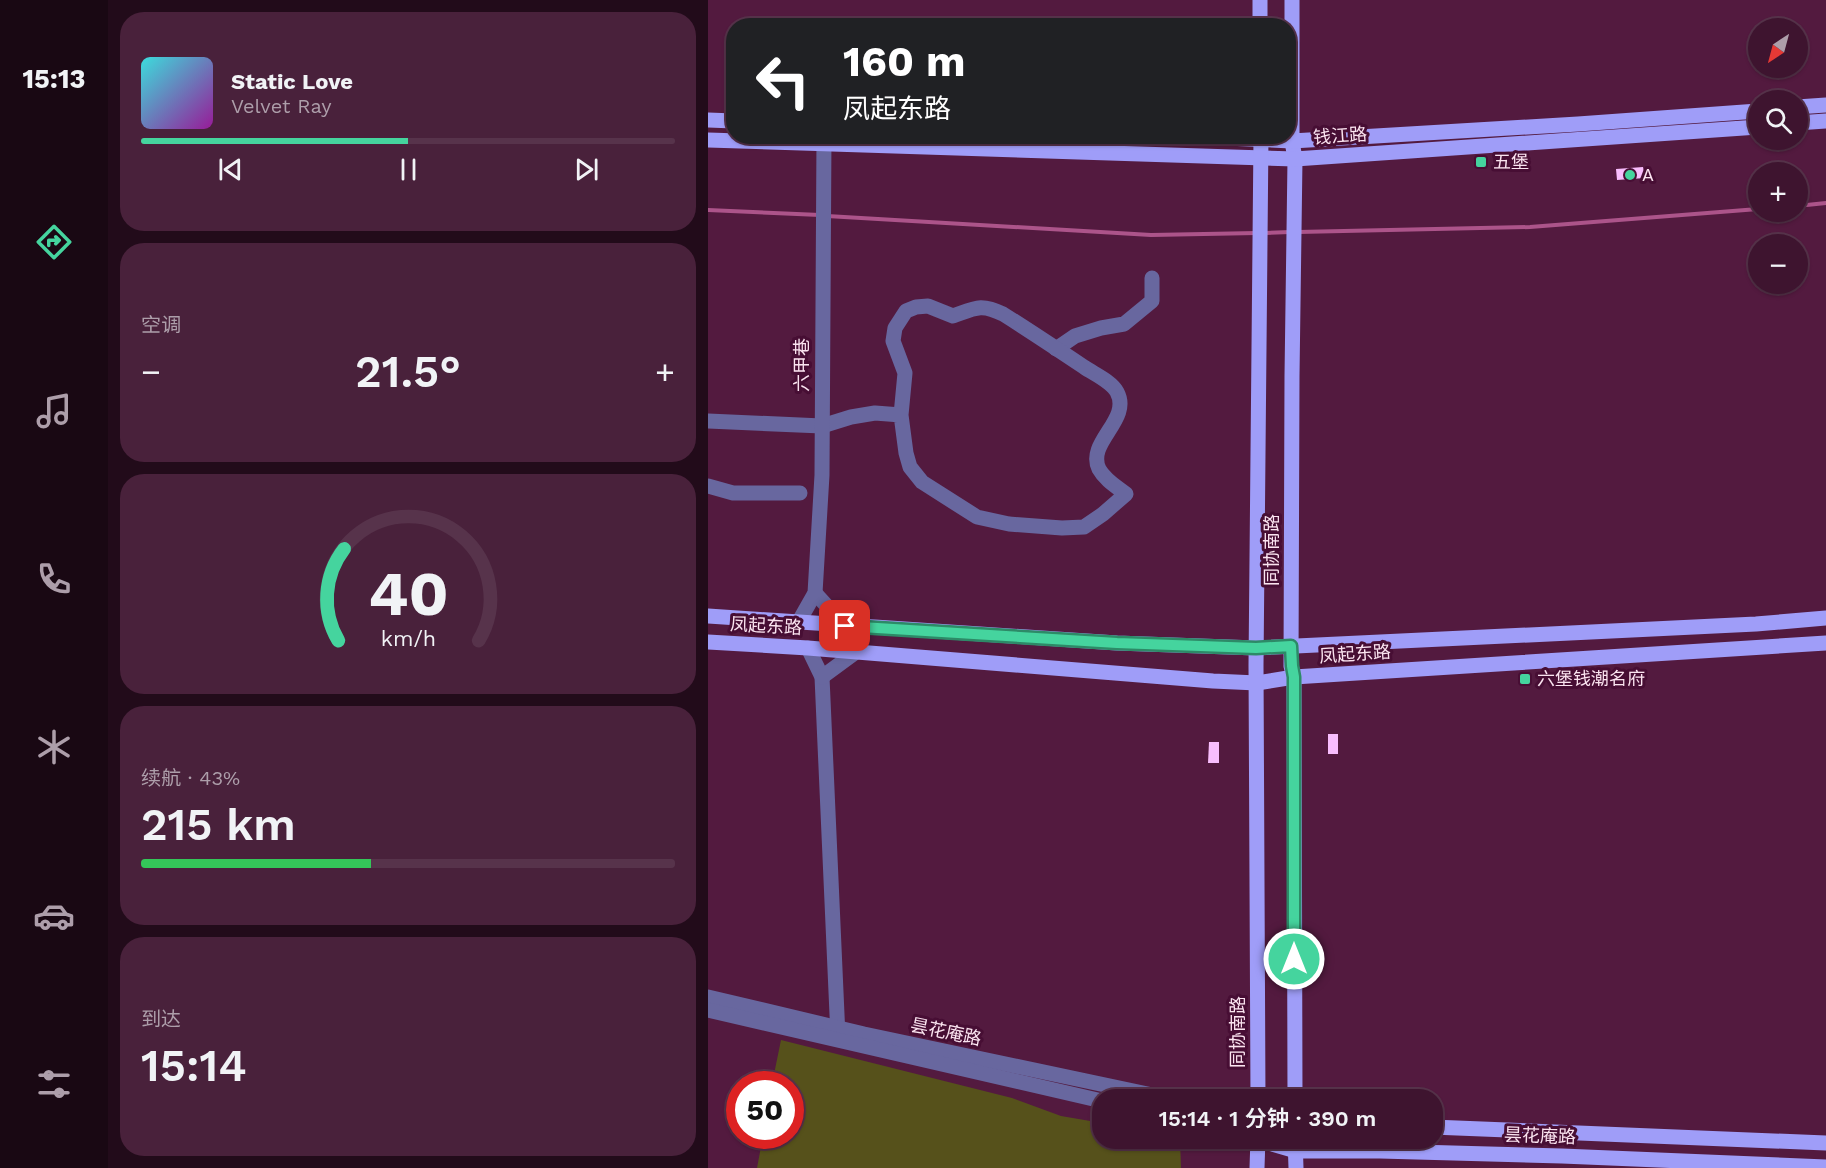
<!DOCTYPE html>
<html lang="zh">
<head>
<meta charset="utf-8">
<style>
  body { margin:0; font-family:"Work Sans","Noto Sans SC",sans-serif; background:#49213b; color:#f1f3f6; height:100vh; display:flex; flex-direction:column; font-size:22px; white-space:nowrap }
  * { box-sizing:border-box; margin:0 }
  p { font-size:20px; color:#ad9eaa }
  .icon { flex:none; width:33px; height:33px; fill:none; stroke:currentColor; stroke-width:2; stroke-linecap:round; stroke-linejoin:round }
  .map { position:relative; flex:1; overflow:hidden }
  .drawer { display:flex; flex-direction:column; gap:12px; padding:12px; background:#220b1a; width:600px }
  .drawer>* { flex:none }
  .hud { position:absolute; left:18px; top:18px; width:570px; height:126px; border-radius:24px; box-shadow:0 2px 4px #0004,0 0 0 2px #57334b; background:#202124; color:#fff; overflow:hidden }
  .needle { width:39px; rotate:216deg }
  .fabs { position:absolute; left:1040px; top:18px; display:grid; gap:12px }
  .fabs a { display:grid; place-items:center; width:60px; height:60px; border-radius:50%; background:#3e142f; box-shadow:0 2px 4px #0004,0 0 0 2px #57334b; font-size:30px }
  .speed { position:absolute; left:18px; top:1071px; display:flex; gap:12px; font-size:30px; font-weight:700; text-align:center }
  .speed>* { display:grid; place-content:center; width:78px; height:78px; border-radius:50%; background:#3e142f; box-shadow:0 2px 4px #0004,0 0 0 2px #57334b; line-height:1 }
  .speed .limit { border:9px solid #d22; background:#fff; color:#111 }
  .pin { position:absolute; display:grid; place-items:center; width:51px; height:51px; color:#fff; margin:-26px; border-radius:12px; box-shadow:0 3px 9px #0006 }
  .me { position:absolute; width:66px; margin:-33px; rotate:0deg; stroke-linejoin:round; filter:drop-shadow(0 0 4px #0008) }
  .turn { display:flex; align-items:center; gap:21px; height:126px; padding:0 18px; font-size:27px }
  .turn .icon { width:78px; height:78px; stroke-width:2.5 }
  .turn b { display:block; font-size:42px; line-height:51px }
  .big { font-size:45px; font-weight:600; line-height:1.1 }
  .drawer .tile { flex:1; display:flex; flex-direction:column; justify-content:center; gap:9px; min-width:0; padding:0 21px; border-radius:24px; background:#49213b }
  .drawer .dial { align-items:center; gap:0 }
  .dial svg { height:156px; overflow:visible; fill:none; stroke:#57334b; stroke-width:7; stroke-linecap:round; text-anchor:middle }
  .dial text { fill:#f1f3f6; stroke:none }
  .song { display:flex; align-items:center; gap:18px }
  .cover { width:72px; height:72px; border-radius:9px; background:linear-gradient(135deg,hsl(180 70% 55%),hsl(300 70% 35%)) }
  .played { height:6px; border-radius:3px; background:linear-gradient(90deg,#45d49e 50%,#57334b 50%) }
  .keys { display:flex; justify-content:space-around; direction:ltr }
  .heat { display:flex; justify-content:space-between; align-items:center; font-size:33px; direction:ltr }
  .charge { height:9px; border-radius:4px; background:linear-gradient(90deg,#34c759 43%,#57334b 0) }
  .trip { position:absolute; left:384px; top:1089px; width:351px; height:60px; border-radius:24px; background:#3e142f; box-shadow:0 2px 4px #0004,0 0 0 2px #57334b; font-weight:600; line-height:60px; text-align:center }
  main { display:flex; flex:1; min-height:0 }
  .dock { display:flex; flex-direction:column; width:108px; justify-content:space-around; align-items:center; background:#190813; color:#ad9eaa }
  .dock .icon { width:42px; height:42px }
  .dock .current { color:#45d49e }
  .dock b { font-size:27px; color:#f1f3f6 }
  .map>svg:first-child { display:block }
  .green { fill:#56511b }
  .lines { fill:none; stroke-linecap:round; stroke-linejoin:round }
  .stream { stroke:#ac548a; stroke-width:4 }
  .building { fill:#f8bdfd }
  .minor { stroke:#68679f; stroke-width:15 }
  .major { stroke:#9f9df8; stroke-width:15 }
  .route-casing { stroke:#2d8a67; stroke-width:15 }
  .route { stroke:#45d49e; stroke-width:10 }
  .poi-dot { fill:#45d49e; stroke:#470e34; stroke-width:2 }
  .labels { text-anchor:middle; stroke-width:6; stroke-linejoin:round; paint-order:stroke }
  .street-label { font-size:18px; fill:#fbe4f0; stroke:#470e34 }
  .poi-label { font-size:18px; fill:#fbe4f0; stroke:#470e34; text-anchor:start }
</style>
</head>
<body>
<main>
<nav class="dock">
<b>15:13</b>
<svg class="icon current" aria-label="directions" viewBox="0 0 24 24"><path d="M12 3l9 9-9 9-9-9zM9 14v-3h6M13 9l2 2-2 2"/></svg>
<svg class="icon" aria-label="music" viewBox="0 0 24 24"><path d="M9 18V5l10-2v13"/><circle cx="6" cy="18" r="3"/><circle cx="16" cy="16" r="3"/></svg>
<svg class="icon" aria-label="phone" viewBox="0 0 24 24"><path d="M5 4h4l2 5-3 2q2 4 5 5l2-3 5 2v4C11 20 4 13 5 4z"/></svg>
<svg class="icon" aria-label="climate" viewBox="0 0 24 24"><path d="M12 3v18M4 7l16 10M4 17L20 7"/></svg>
<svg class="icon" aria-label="car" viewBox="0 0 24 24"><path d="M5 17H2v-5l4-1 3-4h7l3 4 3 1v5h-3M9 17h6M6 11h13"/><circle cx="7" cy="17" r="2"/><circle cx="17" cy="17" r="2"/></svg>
<svg class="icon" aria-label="filters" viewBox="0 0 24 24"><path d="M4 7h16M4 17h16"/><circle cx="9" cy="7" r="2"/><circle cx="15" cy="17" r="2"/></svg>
</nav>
<section class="drawer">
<div class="tile">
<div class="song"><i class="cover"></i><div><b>Static Love</b><p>Velvet Ray</p></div></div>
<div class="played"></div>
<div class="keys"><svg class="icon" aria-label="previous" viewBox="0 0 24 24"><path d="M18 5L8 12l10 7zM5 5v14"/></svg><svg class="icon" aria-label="pause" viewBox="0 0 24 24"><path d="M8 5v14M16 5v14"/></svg><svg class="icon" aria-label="next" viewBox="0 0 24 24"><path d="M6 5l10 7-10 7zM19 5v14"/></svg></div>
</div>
<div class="tile"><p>空调</p>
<div class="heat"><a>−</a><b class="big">21.5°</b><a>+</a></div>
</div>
<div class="tile dial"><svg viewBox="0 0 100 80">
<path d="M14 69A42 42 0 1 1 86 69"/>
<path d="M14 69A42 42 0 0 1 17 22" stroke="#45d49e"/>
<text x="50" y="56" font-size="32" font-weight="700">40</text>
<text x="50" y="72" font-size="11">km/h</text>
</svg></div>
<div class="tile"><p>续航 · 43%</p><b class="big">215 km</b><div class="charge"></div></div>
<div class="tile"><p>到达</p><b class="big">15:14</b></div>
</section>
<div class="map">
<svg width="1118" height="1168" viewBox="0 0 1118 1168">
  <rect width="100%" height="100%" fill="#531a3f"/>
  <path class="green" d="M73 1040 304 1098 353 1116 394 1123V1138L472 1139 473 1168H49L55 1136H82V1084H64Z"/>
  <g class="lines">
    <g class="stream">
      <path d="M1089 206 1118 203"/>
      <path d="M0 210 112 215"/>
      <path d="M119 216 443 235 549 233"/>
      <path d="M590 232 822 227 1050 209"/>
      <path d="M557 233 582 232"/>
    </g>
  </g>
  <g class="building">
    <path d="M935 167 937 178 909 180 908 169Z"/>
    <rect x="620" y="734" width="10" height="20"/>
    <path d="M501 742H511V763H500Z"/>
  </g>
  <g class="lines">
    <g class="minor">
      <path d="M348 349 367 336 393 328 416 324 444 301V278"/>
      <path d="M0 421 114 426 143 417 167 413 193 415 198 453 202 467 214 482 269 517 301 524 354 528 376 527 395 514 418 494C409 487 397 480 391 469 378 442 424 420 409 392 403 381 386 374 376 367 349 349 322 331 295 314 273 303 267 308 245 316L220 306 208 307 198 311 187 328 185 341 197 373 193 415"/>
      <path d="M0 486 25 493H92"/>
      <path d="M107 593 137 626"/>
      <path d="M90 623 107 593 114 475 116 136"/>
      <path d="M100 648 114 677 130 1037"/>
      <path d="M114 677 148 652"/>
      <path d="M0 997 156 1034 468 1100"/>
      <path d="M0 1010 394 1101"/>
    </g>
    <g class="major">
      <path d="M552 0V26"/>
      <path d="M584 0V141L587 159 584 376 583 666 586 677 587 1100"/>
      <path d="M1089 107 1118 105"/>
      <path d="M0 120 26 121"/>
      <path d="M1089 123 1118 121"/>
      <path d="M471 136 584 141 870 124 1050 111"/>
      <path d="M0 140 587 159 1050 127"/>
      <path d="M0 616 409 643 548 648 1048 624 1118 618"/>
      <path d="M0 642 100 648 505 681 549 683 586 677 1118 643"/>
      <path d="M550 1100 548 665 553 136"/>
      <path d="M724 1127 1118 1143"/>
      <path d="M587 1138 588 1168"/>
      <path d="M550 1140 588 1151H672L854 1156 1118 1167"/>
      <path d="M549 1168 550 1138"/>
    </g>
  </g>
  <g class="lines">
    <defs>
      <path id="route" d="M137 626 409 643 548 648 583 646 584 666 586 677V959"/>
    </defs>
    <use href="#route" class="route-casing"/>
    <use href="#route" class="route"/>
  </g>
  <g class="poi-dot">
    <rect x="767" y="156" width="12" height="12" rx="3"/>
    <circle cx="922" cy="175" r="6"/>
    <rect x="811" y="673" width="12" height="12" rx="3"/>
  </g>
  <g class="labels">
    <g class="street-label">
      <text transform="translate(632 136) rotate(-4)" y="6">钱江路</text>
      <text transform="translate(94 365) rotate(-90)" y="6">六甲巷</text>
      <text transform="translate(564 550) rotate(-90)" y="6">同协南路</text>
      <text transform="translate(58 626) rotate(3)" y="6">凤起东路</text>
      <text transform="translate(647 654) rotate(-4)" y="6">凤起东路</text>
      <text transform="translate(238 1032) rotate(12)" y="6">昙花庵路</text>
      <text transform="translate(530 1032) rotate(-90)" y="6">同协南路</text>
      <text transform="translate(832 1136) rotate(2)" y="6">昙花庵路</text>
    </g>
    <g class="poi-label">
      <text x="785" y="168">五堡</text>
      <text x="934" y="181">A</text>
      <text x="829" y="685">六堡钱潮名府</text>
    </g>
  </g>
</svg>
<div class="fabs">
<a><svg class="needle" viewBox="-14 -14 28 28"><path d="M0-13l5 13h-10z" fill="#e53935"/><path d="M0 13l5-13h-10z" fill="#ad9eaa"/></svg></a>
<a><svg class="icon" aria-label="search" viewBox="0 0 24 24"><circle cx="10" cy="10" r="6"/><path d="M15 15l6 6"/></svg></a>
<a>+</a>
<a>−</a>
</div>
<div class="speed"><div class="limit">50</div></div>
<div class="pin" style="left:137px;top:626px;background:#d93025"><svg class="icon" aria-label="arrive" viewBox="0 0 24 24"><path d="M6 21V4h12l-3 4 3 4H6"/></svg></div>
<svg class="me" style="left:586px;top:959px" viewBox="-20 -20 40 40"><circle r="17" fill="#45d49e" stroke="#fff" stroke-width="3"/><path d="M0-11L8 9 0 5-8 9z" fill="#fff"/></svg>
<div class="trip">15:14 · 1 分钟 · 390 m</div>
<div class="hud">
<div class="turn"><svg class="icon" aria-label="left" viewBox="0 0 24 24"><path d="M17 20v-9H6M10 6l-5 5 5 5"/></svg><div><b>160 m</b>凤起东路</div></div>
</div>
</div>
</main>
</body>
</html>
